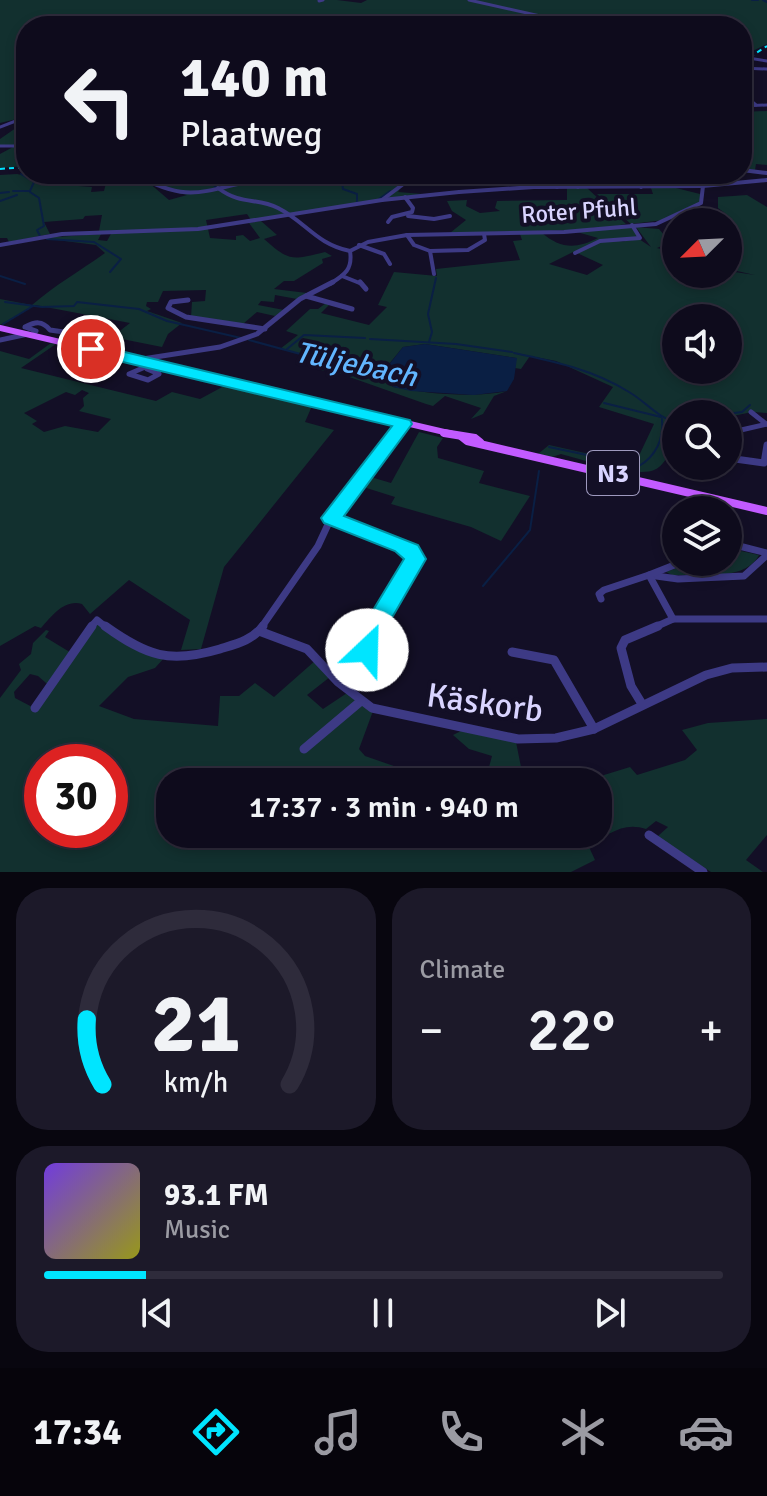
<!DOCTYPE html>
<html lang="en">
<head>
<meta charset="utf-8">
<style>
  body { margin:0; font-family:Signika,sans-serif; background:#1c1929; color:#f1f3f6; height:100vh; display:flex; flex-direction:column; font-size:30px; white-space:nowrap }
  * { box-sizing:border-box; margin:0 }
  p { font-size:26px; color:#9b9ba3 }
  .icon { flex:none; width:44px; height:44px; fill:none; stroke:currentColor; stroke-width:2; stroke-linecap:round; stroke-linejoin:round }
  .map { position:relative; height:872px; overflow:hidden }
  .drawer { display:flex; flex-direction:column; gap:16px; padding:16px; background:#08060f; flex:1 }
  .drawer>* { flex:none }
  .hud { position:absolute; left:16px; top:16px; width:736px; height:168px; border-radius:32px; box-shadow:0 4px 12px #0003,0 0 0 2px #2e2b3b; background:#0e0b1c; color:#f1f3f6; overflow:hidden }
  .needle { width:52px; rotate:246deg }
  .buttons { position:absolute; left:662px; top:208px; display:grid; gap:16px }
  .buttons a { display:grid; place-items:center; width:80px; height:80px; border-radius:50%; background:#0e0b1c; box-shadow:0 4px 12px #0003,0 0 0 2px #2e2b3b; font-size:40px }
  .speed { position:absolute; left:24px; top:744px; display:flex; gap:16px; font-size:40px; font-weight:700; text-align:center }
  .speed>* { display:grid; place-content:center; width:104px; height:104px; border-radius:50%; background:#0e0b1c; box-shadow:0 4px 12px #0003,0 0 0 2px #2e2b3b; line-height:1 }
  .speed .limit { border:12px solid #d22; background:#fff; color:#111 }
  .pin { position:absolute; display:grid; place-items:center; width:68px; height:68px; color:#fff; margin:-34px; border:4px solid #fff; border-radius:50%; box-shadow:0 2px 8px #0007 }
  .me { position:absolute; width:88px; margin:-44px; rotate:24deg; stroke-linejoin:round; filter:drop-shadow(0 0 6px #0008) }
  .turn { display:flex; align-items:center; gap:28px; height:168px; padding:0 32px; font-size:36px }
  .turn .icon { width:104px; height:104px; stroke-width:2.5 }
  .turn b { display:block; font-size:56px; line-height:68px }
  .big { font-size:60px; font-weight:600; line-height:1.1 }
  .drawer .card { flex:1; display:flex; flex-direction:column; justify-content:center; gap:12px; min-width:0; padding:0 28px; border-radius:32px; background:#1c1929 }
  .drawer .dial { align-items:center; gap:0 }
  .dial svg { height:208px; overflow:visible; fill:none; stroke:#2e2b3b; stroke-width:7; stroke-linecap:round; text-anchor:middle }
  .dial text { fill:#f1f3f6; stroke:none }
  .song { display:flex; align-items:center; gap:24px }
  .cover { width:96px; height:96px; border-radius:12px; background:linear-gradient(135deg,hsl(260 70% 55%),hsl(60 70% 35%)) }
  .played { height:8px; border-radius:4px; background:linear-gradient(90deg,#00e5ff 15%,#2e2b3b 15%) }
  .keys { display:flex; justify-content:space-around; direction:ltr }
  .heat { display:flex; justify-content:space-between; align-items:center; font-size:44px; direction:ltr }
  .drawer .tiles { flex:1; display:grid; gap:16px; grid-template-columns:1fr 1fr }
  .card:last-child { grid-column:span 2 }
  .trip { position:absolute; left:156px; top:768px; width:456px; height:80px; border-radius:32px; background:#0e0b1c; box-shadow:0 4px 12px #0003,0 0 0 2px #2e2b3b; font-weight:600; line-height:80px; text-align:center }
  .tab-bar { display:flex; height:128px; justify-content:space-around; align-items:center; background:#06040b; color:#9b9ba3 }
  .tab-bar .icon { width:56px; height:56px }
  .tab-bar .current { color:#00e5ff }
  .tab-bar b { font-size:36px; color:#f1f3f6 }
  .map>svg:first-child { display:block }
  .green { fill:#12302f; fill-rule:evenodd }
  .water { fill:#0a1f44 }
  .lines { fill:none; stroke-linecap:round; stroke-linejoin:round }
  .stream { stroke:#0a1f44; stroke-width:2 }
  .minor-far4 { stroke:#3d3a85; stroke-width:3 }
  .minor-far3 { stroke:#3d3a85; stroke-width:4 }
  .minor-far2 { stroke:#3d3a85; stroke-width:5 }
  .minor-far1 { stroke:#3d3a85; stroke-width:7 }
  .minor { stroke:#3d3a85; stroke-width:9 }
  .major-far1 { stroke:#c25bff; stroke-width:6 }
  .major { stroke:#c25bff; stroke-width:8 }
  .rail { stroke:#00e5ff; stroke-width:2; stroke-dasharray:5 4; stroke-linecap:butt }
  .route { fill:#00e5ff; stroke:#0095a6; stroke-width:2 }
  .labels { text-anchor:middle; stroke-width:8; stroke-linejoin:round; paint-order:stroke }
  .far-street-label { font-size:24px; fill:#d9d4ff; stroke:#130f26 }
  .shield { fill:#130f26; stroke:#9e99be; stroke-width:2 }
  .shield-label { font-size:26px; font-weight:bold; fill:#d9d4ff }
  .water-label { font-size:30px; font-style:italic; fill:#62b6ff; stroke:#130f26 }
  .near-street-label { font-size:34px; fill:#d9d4ff; stroke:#130f26 }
</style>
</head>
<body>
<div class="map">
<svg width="767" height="872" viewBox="0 0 767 872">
  <rect width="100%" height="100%" fill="#130f26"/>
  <g class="green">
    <path d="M0 0H337L361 3 367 0H767V44L742 56V26H26V111L20 114 21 118 0 123Z"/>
    <path d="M767 111V165L756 164 755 170 745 169 742 112Z"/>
    <path d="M26 121V166L0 168V154L15 146 0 145V139Z"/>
    <path d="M17 174 41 179 44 177 39 174H100L62 178 65 185 92 187 91 192 104 191 106 183 148 182 169 200 187 195 163 189 137 174H315L314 178 334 179V174H410L398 192 423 194 251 220 247 214 206 220 210 238 236 240V236L243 235 250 241 260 238 249 223 261 221 277 235 264 239C290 262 292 260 325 252L332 256 322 259 323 263 294 281H284L274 289 307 293 297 299 275 295 274 302 261 301 258 305 284 310 275 316 257 312 243 324 191 317 192 302 205 301 206 290 163 291 158 302H147L146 306 151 309 147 311 182 323 168 334 162 347 112 337 130 323 35 305 0 325V299L32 305C55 285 80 271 105 253L96 245 41 238 101 234 98 240 107 241 112 232 99 231 102 215 85 216 83 219 44 222 50 234 9 242 7 238H0V175Z"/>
    <path d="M649 174H733L735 183 686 185 677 177 667 178 674 185H661L655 178H649Z"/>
    <path d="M567 188H587L626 224 620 225 631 226 639 237 619 242 639 239 651 247 636 227 659 229 665 236 662 242 664 245 657 248 676 253V274H728V271L755 275 728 269V222H724L726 214 718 208V197L747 195 767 207V413L752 412 728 417V414H676C676 430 672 463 654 470 636 478 581 459 561 454L552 457 538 454 549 445 635 464 654 424 599 407 613 387 556 361 530 356 521 369 515 368 516 358 425 344 403 347 380 375 388 379 393 387C426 394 475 398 507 391L494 396 483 414 471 419 481 408 445 396 433 406 426 404 338 373 320 370 325 361 280 349 298 335 286 331 310 309H318L326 303 329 305 321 313 369 325 387 307 378 305 394 272 437 276 436 269 520 260 513 241 522 240 520 234 542 233C561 249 576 249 598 238L577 232 598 227 577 230 450 233 466 220 452 211 447 201 467 200 466 206 480 213 500 211 495 208 497 201 567 200ZM573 252 577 253 603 265 587 275 549 264ZM676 318H728V370H676Z"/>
    <path d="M651 188H676L700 194V202L664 220 631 224 597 194H653Z"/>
    <path d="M51 343 56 344 21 368 156 401 172 392 200 399 226 385 312 406 305 422 334 430 224 567 201 649 181 650 190 620 129 580 90 614 82 604C64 599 52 616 41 628L35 626 0 646V351L29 359ZM82 390 89 393 83 398 84 406 79 411 111 419 98 432 65 426 44 432 32 424 37 421 24 413 66 392 75 395Z"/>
    <path d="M419 432 443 438 437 447 438 458 484 471 479 483 530 496 501 541 471 527 391 504 395 497 357 485 364 475 391 483Z"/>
    <path d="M732 549 759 555C745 582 698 574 672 575L666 572 693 562H728V550Z"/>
    <path d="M97 620 165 657 155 668 128 677 99 706 134 719 218 726 220 696H239L255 683 274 697 316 660 330 677 307 695 323 709 347 693 373 711 359 749 365 756 440 782H170V834H598L597 782 604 775 630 767 637 775 685 760 697 750 682 730 708 723 767 719V835L746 860 763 872H711L661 839 658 836 668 827 656 821 646 829C623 821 607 835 589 847L595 860 571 872H0V698L21 670 19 664 31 654 33 643 46 630 49 631 45 637 73 654ZM30 674 38 676 53 689 36 709 15 698 14 692ZM42 762H110V830H42Z"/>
    <path d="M461 731 516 742 524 782H485L492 756 469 749 453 735Z"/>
  </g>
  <path class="water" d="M425 344 517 358 514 379 507 391 474 395 411 391 393 387 388 379 380 376 403 347Z"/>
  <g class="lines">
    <g class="stream">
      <path d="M752 0H758"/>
      <path d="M763 0 767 2"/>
      <path d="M206 174 216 188"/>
      <path d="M335 174 342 182 343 189 357 194V203"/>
      <path d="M13 191H30L34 182 21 174"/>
      <path d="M30 192 39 198 44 226 37 230 40 236"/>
      <path d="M0 193 9 192"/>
      <path d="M379 199 390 191"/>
      <path d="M0 201 17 195"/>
      <path d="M47 239 94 242 121 259 110 272"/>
      <path d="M0 276 25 284"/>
      <path d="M5 302 42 307 74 306 77 302 139 309 167 321 241 338"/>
      <path d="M3 324 33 306"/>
      <path d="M370 339 456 344 512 352"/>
      <path d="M249 340 381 376"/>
      <path d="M429 342 432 332 428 314 436 278"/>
      <path d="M287 349 304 335 365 338"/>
      <path d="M514 353C553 361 594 370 629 392 646 402 656 416 676 423"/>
      <path d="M604 403 661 417"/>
      <path d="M727 414 742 412 750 405"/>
      <path d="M549 447 639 466C656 456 664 439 662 419"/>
      <path d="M483 586 530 530 539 471"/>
    </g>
    <g class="minor-far4">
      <path d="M469 0 585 26"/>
      <path d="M319 1 323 0"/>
      <path d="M742 57 767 61"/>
      <path d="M742 68 767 69"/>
      <path d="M742 93 756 105"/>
      <path d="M742 106 767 105"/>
      <path d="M0 127 26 117"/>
      <path d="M0 146H26"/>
    </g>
    <g class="minor-far3">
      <path d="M742 170 767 173"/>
      <path d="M108 174H120"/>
      <path d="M134 174C187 203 200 192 255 180L261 174"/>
      <path d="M538 174 557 187"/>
      <path d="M43 178 105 174"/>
      <path d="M578 187 575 180 584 174"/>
      <path d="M641 187 647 174"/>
      <path d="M218 188C242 206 257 197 278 208 306 222 316 244 350 251L368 242 407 235 564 232 656 224 701 203 703 186"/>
      <path d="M382 200 402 185 409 174"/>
      <path d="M408 216 434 219 450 216"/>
      <path d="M388 222 392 217 412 212 413 208 405 197"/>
      <path d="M407 235 414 245 430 251 434 274"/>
      <path d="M0 245 62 234 198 229 382 200 459 192 534 187 703 186 767 180"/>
      <path d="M359 245 384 254 390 264"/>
      <path d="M430 251 468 250 485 240 484 234"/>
      <path d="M575 253 600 241 640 238 632 225"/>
      <path d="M342 276 362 284"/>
      <path d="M330 284C344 275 353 270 350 251"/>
    </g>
    <g class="minor-far2">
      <path d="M360 282 366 289"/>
      <path d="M306 296 352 309"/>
      <path d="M188 300 171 302 168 308 186 317 265 329"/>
      <path d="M33 335 36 331 25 327C35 322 42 320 50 330L91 336 85 340 68 338 61 342"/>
      <path d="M0 340 28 334"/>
      <path d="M86 353 71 352 63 358 87 364 94 359 86 354 91 349"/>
      <path d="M136 360 220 347 257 334 300 299 333 282"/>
      <path d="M147 369 159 374 148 380 129 374 152 364"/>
      <path d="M751 412 766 424"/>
      <path d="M728 433 767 424"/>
      <path d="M394 435 403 424"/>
    </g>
    <g class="minor-far1">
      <path d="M728 458 764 463 767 445"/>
      <path d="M331 518 402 546 410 550 415 559 374 628"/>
      <path d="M728 547 739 546 767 553"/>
      <path d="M601 599 599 594 604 590 649 575 678 579 744 576 767 555"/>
      <path d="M673 619H767"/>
      <path d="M90 628 97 620 107 628"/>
      <path d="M261 628 318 546 331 518 396 433"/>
      <path d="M653 628 673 619 649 575 682 562"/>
    </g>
    <g class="minor">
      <path d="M105 626C147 656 169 664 220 649 236 644 253 640 263 626"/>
      <path d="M259 631 307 649 338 682 372 708 518 739 556 738 594 729 706 675 732 668 767 667"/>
      <path d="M367 650V640L376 626"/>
      <path d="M512 652 554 660 594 729"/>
      <path d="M642 704 631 686 621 648 625 640 658 626"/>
      <path d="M35 708 92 626"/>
      <path d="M304 749 361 701"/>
      <path d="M649 835 703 872"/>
    </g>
    <path class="major-far1" d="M0 328 457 435"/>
    <g class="major">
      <path d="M444 433 475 438 480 442"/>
      <path d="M462 437 467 441 767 511"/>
    </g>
    <g class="rail">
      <path d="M742 62 767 46"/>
      <path d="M0 169 26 167"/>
    </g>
  </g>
  <path class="route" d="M91 344 410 420 412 424 344 516 418 545 426 559 379 640 376 656 367 659 359 656 355 640 404 559 395 551 324 523 321 518 392 426 85 353V346Z"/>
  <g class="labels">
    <g class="far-street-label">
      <text transform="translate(579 211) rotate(-4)" y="8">Roter Pfuhl</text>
    </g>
    <rect class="shield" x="587" y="451" width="52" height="44" rx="6"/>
    <g class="shield-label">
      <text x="613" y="482">N3</text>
    </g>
    <g class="water-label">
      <text transform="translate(356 364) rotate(12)" y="10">Tüljebach</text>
    </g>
    <g class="near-street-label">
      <text transform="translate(485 702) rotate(8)" y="12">Käskorb</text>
    </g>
  </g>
</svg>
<div class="buttons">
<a><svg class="needle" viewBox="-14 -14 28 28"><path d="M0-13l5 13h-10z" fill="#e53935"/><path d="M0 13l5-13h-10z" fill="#9b9ba3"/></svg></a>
<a><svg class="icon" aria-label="sound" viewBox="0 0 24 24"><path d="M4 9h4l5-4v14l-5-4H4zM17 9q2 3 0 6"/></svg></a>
<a><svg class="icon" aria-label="search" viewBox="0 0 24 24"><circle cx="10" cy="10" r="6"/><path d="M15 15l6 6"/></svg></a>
<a><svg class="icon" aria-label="layers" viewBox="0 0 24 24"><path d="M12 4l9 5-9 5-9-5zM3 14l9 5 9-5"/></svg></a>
</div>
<div class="speed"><div class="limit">30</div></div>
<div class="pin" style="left:91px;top:349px;background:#d93025"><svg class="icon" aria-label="arrive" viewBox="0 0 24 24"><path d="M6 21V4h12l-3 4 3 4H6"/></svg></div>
<svg class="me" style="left:367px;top:650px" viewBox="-20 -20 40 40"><circle r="19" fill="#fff"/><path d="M0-13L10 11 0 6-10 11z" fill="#00e5ff"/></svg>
<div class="trip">17:37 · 3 min · 940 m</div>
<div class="hud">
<div class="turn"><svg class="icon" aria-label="left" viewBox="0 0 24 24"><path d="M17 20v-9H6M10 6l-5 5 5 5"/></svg><div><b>140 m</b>Plaatweg</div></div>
</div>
</div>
<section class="drawer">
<div class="tiles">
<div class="card dial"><svg viewBox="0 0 100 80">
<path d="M14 69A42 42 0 1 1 86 69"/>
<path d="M14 69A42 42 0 0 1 8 44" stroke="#00e5ff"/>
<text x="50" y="56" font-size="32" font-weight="700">21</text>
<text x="50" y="72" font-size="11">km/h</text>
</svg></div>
<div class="card"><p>Climate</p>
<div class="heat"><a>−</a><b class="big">22°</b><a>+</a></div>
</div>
<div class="card">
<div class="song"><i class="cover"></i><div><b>93.1 FM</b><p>Music</p></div></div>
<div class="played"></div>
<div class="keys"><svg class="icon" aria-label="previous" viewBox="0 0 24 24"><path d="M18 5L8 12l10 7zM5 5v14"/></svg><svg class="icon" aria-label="pause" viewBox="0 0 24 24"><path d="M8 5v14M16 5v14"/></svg><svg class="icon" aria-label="next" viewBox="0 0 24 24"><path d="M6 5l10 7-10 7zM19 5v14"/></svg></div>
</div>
</div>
</section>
<nav class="tab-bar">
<b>17:34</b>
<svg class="icon current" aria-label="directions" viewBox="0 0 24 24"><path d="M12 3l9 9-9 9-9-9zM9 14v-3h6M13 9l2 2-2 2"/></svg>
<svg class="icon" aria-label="music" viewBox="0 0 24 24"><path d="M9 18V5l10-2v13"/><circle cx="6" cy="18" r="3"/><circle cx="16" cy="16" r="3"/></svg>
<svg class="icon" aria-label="phone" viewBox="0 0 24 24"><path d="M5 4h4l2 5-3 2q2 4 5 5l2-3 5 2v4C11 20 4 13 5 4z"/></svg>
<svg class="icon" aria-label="climate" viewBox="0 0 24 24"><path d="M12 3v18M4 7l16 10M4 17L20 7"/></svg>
<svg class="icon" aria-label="car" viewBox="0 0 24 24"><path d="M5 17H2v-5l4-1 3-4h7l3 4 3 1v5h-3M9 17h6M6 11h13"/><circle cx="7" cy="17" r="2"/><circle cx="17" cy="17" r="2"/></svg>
</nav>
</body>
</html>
